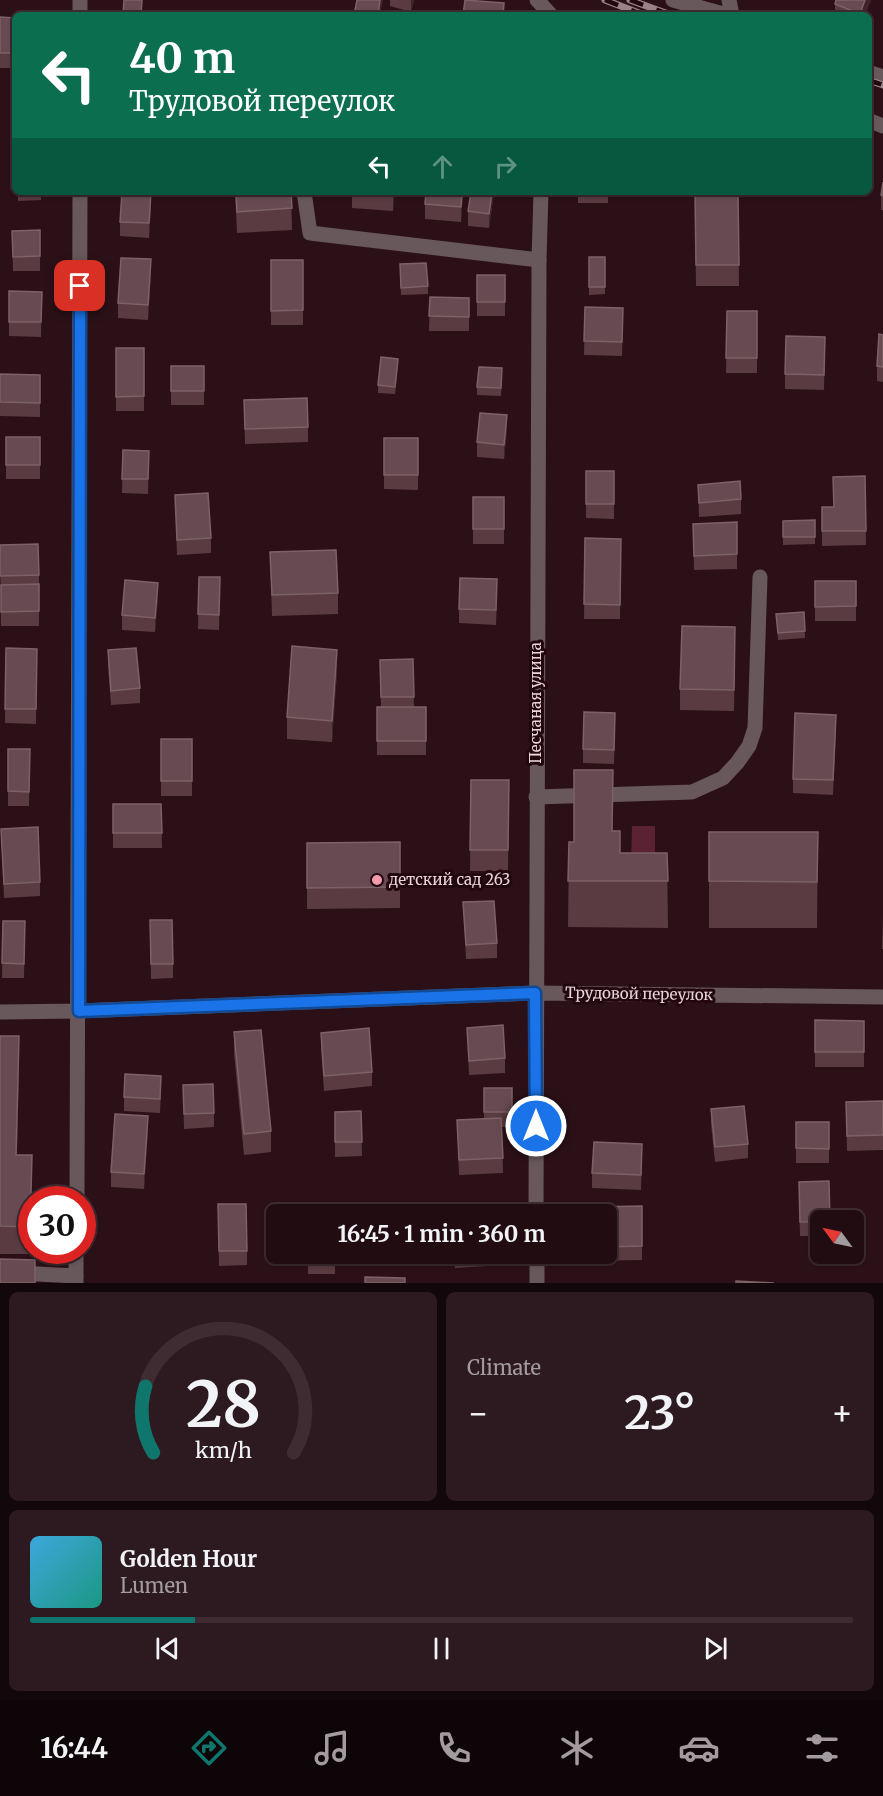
<!DOCTYPE html>
<html lang="en">
<head>
<meta charset="utf-8">
<style>
  body { margin:0; font-family:Merriweather,serif; background:#2d1a20; color:#f1f3f6; height:100vh; display:flex; flex-direction:column; font-size:22px; white-space:nowrap }
  * { box-sizing:border-box; margin:0 }
  p { font-size:20px; color:#a29b9f }
  .icon { flex:none; width:33px; height:33px; fill:none; stroke:currentColor; stroke-width:2; stroke-linecap:round; stroke-linejoin:round }
  .map { position:relative; height:1283px; overflow:hidden }
  .side { display:flex; flex-direction:column; gap:9px; padding:9px; background:#12070a; flex:1 }
  .side>* { flex:none }
  .guide { position:absolute; left:12px; top:12px; width:860px; height:183px; border-radius:9px; box-shadow:0 2px 4px #0004,0 0 0 2px #3e2c32; background:#0b6e4f; color:#fff; overflow:hidden }
  .needle { width:39px; rotate:303deg }
  .controls { position:absolute; left:810px; top:1210px; display:grid; gap:12px }
  .controls a { display:grid; place-items:center; width:54px; height:54px; border-radius:9px; background:#210c12; box-shadow:0 2px 4px #0004,0 0 0 2px #3e2c32; font-size:30px }
  .speed { position:absolute; left:18px; top:1186px; display:flex; gap:12px; font-size:30px; font-weight:700; text-align:center }
  .speed>* { display:grid; place-content:center; width:78px; height:78px; border-radius:50%; background:#210c12; box-shadow:0 2px 4px #0004,0 0 0 2px #3e2c32; line-height:1 }
  .speed .limit { border:9px solid #d22; background:#fff; color:#111 }
  .pin { position:absolute; display:grid; place-items:center; width:51px; height:51px; color:#fff; margin:-26px; border-radius:12px; box-shadow:0 3px 9px #0006 }
  .me { position:absolute; width:66px; margin:-33px; rotate:0deg; stroke-linejoin:round; filter:drop-shadow(0 0 4px #0008) }
  .turn { display:flex; align-items:center; gap:21px; height:126px; padding:0 18px; font-size:27px }
  .turn .icon { width:78px; height:78px; stroke-width:2.5 }
  .turn b { display:block; font-size:42px; line-height:51px }
  .lanes { display:flex; align-items:center; height:57px; padding:0 18px; background:#0003; justify-content:center; gap:30px; direction:ltr }
  .lanes .off { opacity:.35 }
  .big { font-size:45px; font-weight:700; line-height:1.1 }
  .side .card { flex:1; display:flex; flex-direction:column; justify-content:center; gap:9px; min-width:0; padding:0 21px; border-radius:9px; background:#2d1a20 }
  .side .dial { align-items:center; gap:0 }
  .dial svg { height:156px; overflow:visible; fill:none; stroke:#3e2c32; stroke-width:7; stroke-linecap:round; text-anchor:middle }
  .dial text { fill:#f1f3f6; stroke:none }
  .song { display:flex; align-items:center; gap:18px }
  .cover { width:72px; height:72px; border-radius:9px; background:linear-gradient(135deg,hsl(200 70% 55%),hsl(170 70% 35%)) }
  .played { height:6px; border-radius:3px; background:linear-gradient(90deg,#0f766e 20%,#3e2c32 20%) }
  .keys { display:flex; justify-content:space-around; direction:ltr }
  .heat { display:flex; justify-content:space-between; align-items:center; font-size:33px; direction:ltr }
  .side .tiles { flex:1; display:grid; gap:9px; grid-template-columns:1fr 1fr }
  .card:last-child { grid-column:span 2 }
  .trip { position:absolute; left:266px; top:1204px; width:351px; height:60px; border-radius:9px; background:#210c12; box-shadow:0 2px 4px #0004,0 0 0 2px #3e2c32; font-weight:700; line-height:60px; text-align:center }
  .menu { display:flex; height:96px; justify-content:space-around; align-items:center; background:#0d0507; color:#a29b9f }
  .menu .icon { width:42px; height:42px }
  .menu .current { color:#0f766e }
  .menu b { font-size:27px; color:#f1f3f6 }
  .map>svg:first-child { display:block }
  .green { fill:#5a2232 }
  .lines { fill:none; stroke-linecap:round; stroke-linejoin:round }
  .minor { stroke:#68585b; stroke-width:15 }
  .rail-casing { stroke:#998288; stroke-width:7 }
  .rail { stroke:#22070f; stroke-width:4.5; stroke-dasharray:14; stroke-linecap:butt }
  .wall { fill:#593b41 }
  .shaded-wall { fill:#40232a }
  .building { fill:#684b52; stroke:#7c6167; stroke-width:1.5 }
  .route-casing { stroke:#114b97; stroke-width:15 }
  .route { stroke:#1a73e8; stroke-width:10 }
  .poi-dot { fill:#f29aae; stroke:#22070f; stroke-width:2 }
  .labels { text-anchor:middle; stroke-width:6; stroke-linejoin:round; paint-order:stroke }
  .street-label { font-size:15px; fill:#e9d5d9; stroke:#22070f }
  .poi-label { font-size:15px; fill:#e9d5d9; stroke:#22070f; text-anchor:start }
</style>
</head>
<body>
<div class="map">
<svg width="883" height="1283" viewBox="0 0 883 1283">
  <rect width="100%" height="100%" fill="#2c1018"/>
  <path class="green" d="M632 826H655V864H631Z"/>
  <g class="lines">
    <g class="minor">
      <path d="M537 0 551 15"/>
      <path d="M673 0 727 15"/>
      <path d="M729 0 732 15"/>
      <path d="M80 15V0"/>
      <path d="M868 72 883 77"/>
      <path d="M868 120 883 126"/>
      <path d="M304 192 310 233 539 260"/>
      <path d="M706 192 709 194"/>
      <path d="M536 797 692 792 723 778 737 763 749 746 755 728 760 577"/>
      <path d="M0 1012 79 1011 535 993 883 997"/>
      <path d="M77 1200 80 192"/>
      <path d="M536 1215 539 260 541 192"/>
      <path d="M537 1254V1283"/>
      <path d="M0 1272 76 1276"/>
      <path d="M76 1283V1251"/>
    </g>
    <defs>
      <g id="rail">
        <path d="M605 0 644 15"/>
        <path d="M630 0 671 15"/>
        <path d="M868 80 883 85"/>
      </g>
    </defs>
    <use href="#rail" class="rail-casing"/>
    <use href="#rail" class="rail"/>
  </g>
  <g class="wall">
    <path d="M390 0H414L411 12 390 6Z"/>
    <path d="M871 0 865 15H835V4Z"/>
    <path d="M0 17 15 18V68H0Z"/>
    <path d="M883 182V210H881V195Z"/>
    <path d="M18 192H41V200L18 201Z"/>
    <path d="M235 192H291L292 230 237 233Z"/>
    <path d="M352 192H394L393 211 352 208Z"/>
    <path d="M463 192 461 222 425 219V204Z"/>
    <path d="M494 192 489 228 468 226V211Z"/>
    <rect x="578" y="192" width="30" height="11"/>
    <path d="M831 192H846V194Z"/>
    <path d="M738 194 739 286H696L695 195Z"/>
    <path d="M151 206 149 238 120 236V222Z"/>
    <path d="M40 230V271H13L12 231Z"/>
    <path d="M589 257H605V294L589 295Z"/>
    <rect x="271" y="260" width="32" height="65"/>
    <path d="M400 264 428 286V294L401 295Z"/>
    <path d="M151 274 148 320 118 318V303Z"/>
    <rect x="477" y="275" width="28" height="41"/>
    <path d="M9 291 42 292 41 337 9 336Z"/>
    <path d="M430 297 469 298V331H429Z"/>
    <path d="M585 307 623 308 622 356 584 355Z"/>
    <path d="M727 311H757V373H726Z"/>
    <path d="M883 335V382L877 381V366Z"/>
    <path d="M825 337 824 390 785 389V374Z"/>
    <rect x="116" y="348" width="28" height="63"/>
    <rect x="171" y="366" width="33" height="39"/>
    <path d="M398 366 395 394 378 393V385Z"/>
    <path d="M0 374 40 375V417L0 416Z"/>
    <path d="M502 376 501 396 477 395V387Z"/>
    <path d="M244 400 308 427V442L245 444Z"/>
    <path d="M507 430 504 459 477 457V442Z"/>
    <rect x="6" y="437" width="34" height="42"/>
    <path d="M384 438H418V490L384 489Z"/>
    <path d="M123 450 149 451 148 494 122 493Z"/>
    <path d="M586 471H614V519L586 518Z"/>
    <path d="M865 476 866 545 822 546V507H834Z"/>
    <path d="M698 485 741 499V514L699 517Z"/>
    <path d="M175 495 211 538V553L177 555Z"/>
    <rect x="473" y="497" width="31" height="47"/>
    <path d="M815 520V544L783 545V521Z"/>
    <path d="M737 522V569L694 570 693 524Z"/>
    <path d="M585 538 621 539 620 619H584Z"/>
    <path d="M0 545 39 575V626H1Z"/>
    <path d="M270 552 338 593V614L272 616Z"/>
    <path d="M199 577H220L219 630 198 629Z"/>
    <rect x="815" y="581" width="41" height="40"/>
    <path d="M497 594 496 625 459 623V609Z"/>
    <path d="M158 597 155 632 122 630V615Z"/>
    <path d="M804 612 805 638 778 640 776 614Z"/>
    <path d="M6 648 37 649 36 724 5 723Z"/>
    <path d="M735 649 734 711 680 710V689Z"/>
    <path d="M108 650 140 688V703L111 705 108 665Z"/>
    <path d="M413 659 414 707H426V755H377V707H381L380 660Z"/>
    <path d="M337 671 332 742 287 739V717Z"/>
    <path d="M615 727 614 764 583 763V749Z"/>
    <path d="M836 729 833 795 793 793V779Z"/>
    <rect x="161" y="739" width="31" height="57"/>
    <path d="M8 749H30L29 806H8Z"/>
    <path d="M471 780H509L508 871H470Z"/>
    <path d="M113 804H161L162 848H113Z"/>
    <path d="M1 829 40 882V896L4 898Z"/>
    <path d="M612 831 620 853H667L668 928 568 927 569 842H574Z"/>
    <path d="M709 832H818L817 928H709Z"/>
    <path d="M400 842V908L307 909V843Z"/>
    <path d="M463 902 497 943V958L466 959Z"/>
    <path d="M883 918V949H882Z"/>
    <path d="M150 920 173 964V978L151 979Z"/>
    <path d="M3 921H25L24 978H2Z"/>
    <path d="M815 1020 864 1021V1067H815Z"/>
    <path d="M467 1028 505 1058V1073L469 1075Z"/>
    <path d="M234 1032 271 1131V1152L244 1155 234 1053Z"/>
    <path d="M321 1033 372 1072V1086L324 1091 321 1047Z"/>
    <path d="M0 1036 19 1063 17 1155H32L30 1254H0Z"/>
    <path d="M183 1085 214 1113V1127L184 1129Z"/>
    <path d="M484 1088H512V1127H502L503 1173 459 1175 457 1120 484 1119Z"/>
    <path d="M161 1091 160 1113 124 1111V1097Z"/>
    <path d="M883 1101V1150L847 1151 846 1102Z"/>
    <path d="M711 1109 748 1144V1158L715 1162 711 1124Z"/>
    <path d="M361 1111 362 1156 335 1157V1112Z"/>
    <rect x="796" y="1122" width="33" height="41"/>
    <path d="M148 1130 144 1189 111 1187V1172Z"/>
    <path d="M642 1159 641 1190 592 1188V1173Z"/>
    <path d="M799 1196 820 1221V1236H800Z"/>
    <path d="M642 1206V1260L589 1261V1254H606V1215Z"/>
    <path d="M218 1219 247 1251V1265L219 1266Z"/>
    <rect x="308" y="1254" width="27" height="20"/>
    <path d="M455 1254H504V1265L455 1268Z"/>
  </g>
  <g class="shaded-wall">
    <path d="M380 0H383L380 15H378Z"/>
    <path d="M411 0H414L411 12Z"/>
    <path d="M865 0H871L865 15H860Z"/>
    <path d="M151 192V206L149 238V223Z"/>
    <path d="M393 192H394L393 211Z"/>
    <path d="M462 192H463L461 222V207Z"/>
    <path d="M492 192H494L489 228V214Z"/>
    <path d="M151 259V274L148 320V305Z"/>
    <path d="M507 415V430L504 459V445Z"/>
    <path d="M158 583V597L155 632V618Z"/>
    <path d="M337 650V671L332 742V721Z"/>
    <path d="M19 1036V1063L16 1182V1155Z"/>
    <path d="M148 1116V1130L144 1189V1174Z"/>
    <path d="M32 1155V1182L30 1254V1227Z"/>
  </g>
  <g class="building">
    <path d="M124 0H142L141 15H123Z"/>
    <path d="M357 0H380L378 15H354Z"/>
    <path d="M465 0 504 3 503 15H463Z"/>
    <path d="M836 0H865L860 14 835 4Z"/>
    <path d="M0 17 15 18V53H0Z"/>
    <path d="M883 182V196L881 195Z"/>
    <path d="M122 192H151L149 223 120 222Z"/>
    <path d="M236 192H291L292 208 237 212Z"/>
    <path d="M352 192H393V196L352 193Z"/>
    <path d="M426 192H462L461 207 425 204Z"/>
    <path d="M471 192H492L489 214 468 211Z"/>
    <path d="M738 194 739 265H696L695 195Z"/>
    <path d="M40 230V256L13 257 12 231Z"/>
    <rect x="589" y="257" width="16" height="30"/>
    <path d="M121 258 151 259 148 305 118 303Z"/>
    <path d="M271 260H303V310L271 311Z"/>
    <path d="M426 263 428 286 401 288 400 264Z"/>
    <rect x="477" y="275" width="28" height="27"/>
    <path d="M9 291 42 292 41 322H9Z"/>
    <path d="M430 297 469 298V317L429 316Z"/>
    <path d="M585 307 623 308 622 342 584 341Z"/>
    <path d="M727 311H757V358H726Z"/>
    <path d="M879 334 883 335V367L877 366Z"/>
    <path d="M786 336 825 337 824 375 785 374Z"/>
    <path d="M116 348H144V396L116 397Z"/>
    <path d="M381 357 398 359 395 387 378 385Z"/>
    <rect x="171" y="366" width="33" height="25"/>
    <path d="M479 367 502 368 501 388 477 387Z"/>
    <path d="M0 374 40 375V403L0 402Z"/>
    <path d="M307 398 308 427 245 429 244 400Z"/>
    <path d="M480 413 507 415 504 445 477 442Z"/>
    <rect x="6" y="437" width="34" height="28"/>
    <rect x="384" y="438" width="34" height="37"/>
    <path d="M123 450 149 451 148 479H122Z"/>
    <rect x="586" y="471" width="28" height="33"/>
    <path d="M865 476 866 531H822V507H834L833 477Z"/>
    <path d="M740 481 741 499 699 503 698 485Z"/>
    <path d="M208 493 211 538 177 540 175 495Z"/>
    <rect x="473" y="497" width="31" height="32"/>
    <path d="M815 520V537H783V521Z"/>
    <path d="M737 522V554L694 556 693 524Z"/>
    <path d="M585 538 621 539 620 605 584 604Z"/>
    <path d="M38 544 39 575 0 576V545Z"/>
    <path d="M336 550 338 593 272 595 270 552Z"/>
    <path d="M199 577H220L219 615 198 614Z"/>
    <path d="M460 578 497 579 496 610 459 609Z"/>
    <path d="M125 580 158 583 155 618 122 615Z"/>
    <path d="M815 581H856V606L815 607Z"/>
    <path d="M39 584V611L1 612V585Z"/>
    <path d="M804 612 805 631 778 633 776 614Z"/>
    <path d="M682 626 735 627 734 690 680 689Z"/>
    <path d="M292 646 337 650 332 721 287 717Z"/>
    <path d="M6 648 37 649 36 709H5Z"/>
    <path d="M136 648 140 688 111 691 108 650Z"/>
    <path d="M413 659 414 697H381L380 660Z"/>
    <rect x="377" y="707" width="49" height="34"/>
    <path d="M584 712 615 713 614 750 583 749Z"/>
    <path d="M795 713 836 715 833 780 793 779Z"/>
    <rect x="161" y="739" width="31" height="42"/>
    <path d="M8 749H30L29 792 8 791Z"/>
    <path d="M574 770H613L612 831H620V853H667L668 881H568L569 842H574Z"/>
    <path d="M471 780H509L508 850H470Z"/>
    <path d="M113 804H161L162 833H113Z"/>
    <path d="M38 827 40 882 4 884 1 829Z"/>
    <path d="M709 832H818L817 882 709 881Z"/>
    <path d="M400 842V887L307 888V843Z"/>
    <path d="M494 901 497 943 466 945 463 902Z"/>
    <path d="M150 920H172L173 964H151Z"/>
    <path d="M3 921H25L24 964 2 963Z"/>
    <path d="M815 1020 864 1021V1052H815Z"/>
    <path d="M503 1025 505 1058 469 1061 467 1028Z"/>
    <path d="M369 1028 372 1072 324 1076 321 1033Z"/>
    <path d="M261 1030 271 1131 244 1134 234 1032Z"/>
    <path d="M0 1036H19L16 1155H32L30 1227 0 1226Z"/>
    <path d="M125 1074 161 1076 160 1099 124 1097Z"/>
    <path d="M213 1084 214 1113 184 1114 183 1085Z"/>
    <rect x="484" y="1088" width="28" height="24"/>
    <path d="M883 1101V1135L847 1136 846 1102Z"/>
    <path d="M744 1106 748 1144 715 1147 711 1109Z"/>
    <path d="M361 1111 362 1142H335V1112Z"/>
    <path d="M115 1114 148 1116 144 1174 111 1172Z"/>
    <path d="M501 1118 503 1158 459 1160 457 1120Z"/>
    <path d="M796 1122H829V1149L796 1148Z"/>
    <path d="M594 1142 642 1144 641 1175 592 1173Z"/>
    <path d="M829 1181 830 1221 800 1222 799 1182Z"/>
    <path d="M218 1204H246L247 1251H219Z"/>
    <path d="M441 1205 442 1215H398V1206Z"/>
    <path d="M642 1206V1246L606 1247V1215H589L588 1207Z"/>
    <rect x="308" y="1254" width="27" height="5"/>
    <path d="M0 1259 35 1260V1283H0Z"/>
    <path d="M365 1277 405 1278V1283H365Z"/>
    <path d="M736 1281 774 1283H736Z"/>
  </g>
  <g class="lines">
    <defs>
      <path id="route" d="M80 286 79 1011 535 993 536 1126"/>
    </defs>
    <use href="#route" class="route-casing"/>
    <use href="#route" class="route"/>
  </g>
  <circle class="poi-dot" cx="377" cy="880" r="6"/>
  <g class="labels">
    <g class="street-label">
      <text transform="translate(536 703) rotate(-90)" y="5">Песчаная улица</text>
      <text transform="translate(639 994) rotate(1)" y="5">Трудовой переулок</text>
    </g>
    <g class="poi-label">
      <text x="389" y="885">детский сад 263</text>
    </g>
  </g>
</svg>
<div class="controls">
<a><svg class="needle" viewBox="-14 -14 28 28"><path d="M0-13l5 13h-10z" fill="#e53935"/><path d="M0 13l5-13h-10z" fill="#a29b9f"/></svg></a>
</div>
<div class="speed"><div class="limit">30</div></div>
<div class="pin" style="left:80px;top:286px;background:#d93025"><svg class="icon" aria-label="arrive" viewBox="0 0 24 24"><path d="M6 21V4h12l-3 4 3 4H6"/></svg></div>
<svg class="me" style="left:536px;top:1126px" viewBox="-20 -20 40 40"><circle r="17" fill="#1a73e8" stroke="#fff" stroke-width="3"/><path d="M0-11L8 9 0 5-8 9z" fill="#fff"/></svg>
<div class="trip">16:45 · 1 min · 360 m</div>
<div class="guide">
<div class="turn"><svg class="icon" aria-label="left" viewBox="0 0 24 24"><path d="M17 20v-9H6M10 6l-5 5 5 5"/></svg><div><b>40 m</b>Трудовой переулок</div></div>
<div class="lanes"><svg class="icon" aria-label="left" viewBox="0 0 24 24"><path d="M17 20v-9H6M10 6l-5 5 5 5"/></svg><svg class="icon off" aria-label="ahead" viewBox="0 0 24 24"><path d="M12 20V5M6 11l6-6 6 6"/></svg><svg class="icon off" aria-label="right" viewBox="0 0 24 24"><path d="M7 20v-9h11M14 6l5 5-5 5"/></svg></div>
</div>
</div>
<section class="side">
<div class="tiles">
<div class="card dial"><svg viewBox="0 0 100 80">
<path d="M14 69A42 42 0 1 1 86 69"/>
<path d="M14 69A42 42 0 0 1 10 35" stroke="#0f766e"/>
<text x="50" y="56" font-size="32" font-weight="700">28</text>
<text x="50" y="72" font-size="11">km/h</text>
</svg></div>
<div class="card"><p>Climate</p>
<div class="heat"><a>−</a><b class="big">23°</b><a>+</a></div>
</div>
<div class="card">
<div class="song"><i class="cover"></i><div><b>Golden Hour</b><p>Lumen</p></div></div>
<div class="played"></div>
<div class="keys"><svg class="icon" aria-label="previous" viewBox="0 0 24 24"><path d="M18 5L8 12l10 7zM5 5v14"/></svg><svg class="icon" aria-label="pause" viewBox="0 0 24 24"><path d="M8 5v14M16 5v14"/></svg><svg class="icon" aria-label="next" viewBox="0 0 24 24"><path d="M6 5l10 7-10 7zM19 5v14"/></svg></div>
</div>
</div>
</section>
<nav class="menu">
<b>16:44</b>
<svg class="icon current" aria-label="directions" viewBox="0 0 24 24"><path d="M12 3l9 9-9 9-9-9zM9 14v-3h6M13 9l2 2-2 2"/></svg>
<svg class="icon" aria-label="music" viewBox="0 0 24 24"><path d="M9 18V5l10-2v13"/><circle cx="6" cy="18" r="3"/><circle cx="16" cy="16" r="3"/></svg>
<svg class="icon" aria-label="phone" viewBox="0 0 24 24"><path d="M5 4h4l2 5-3 2q2 4 5 5l2-3 5 2v4C11 20 4 13 5 4z"/></svg>
<svg class="icon" aria-label="climate" viewBox="0 0 24 24"><path d="M12 3v18M4 7l16 10M4 17L20 7"/></svg>
<svg class="icon" aria-label="car" viewBox="0 0 24 24"><path d="M5 17H2v-5l4-1 3-4h7l3 4 3 1v5h-3M9 17h6M6 11h13"/><circle cx="7" cy="17" r="2"/><circle cx="17" cy="17" r="2"/></svg>
<svg class="icon" aria-label="filters" viewBox="0 0 24 24"><path d="M4 7h16M4 17h16"/><circle cx="9" cy="7" r="2"/><circle cx="15" cy="17" r="2"/></svg>
</nav>
</body>
</html>
